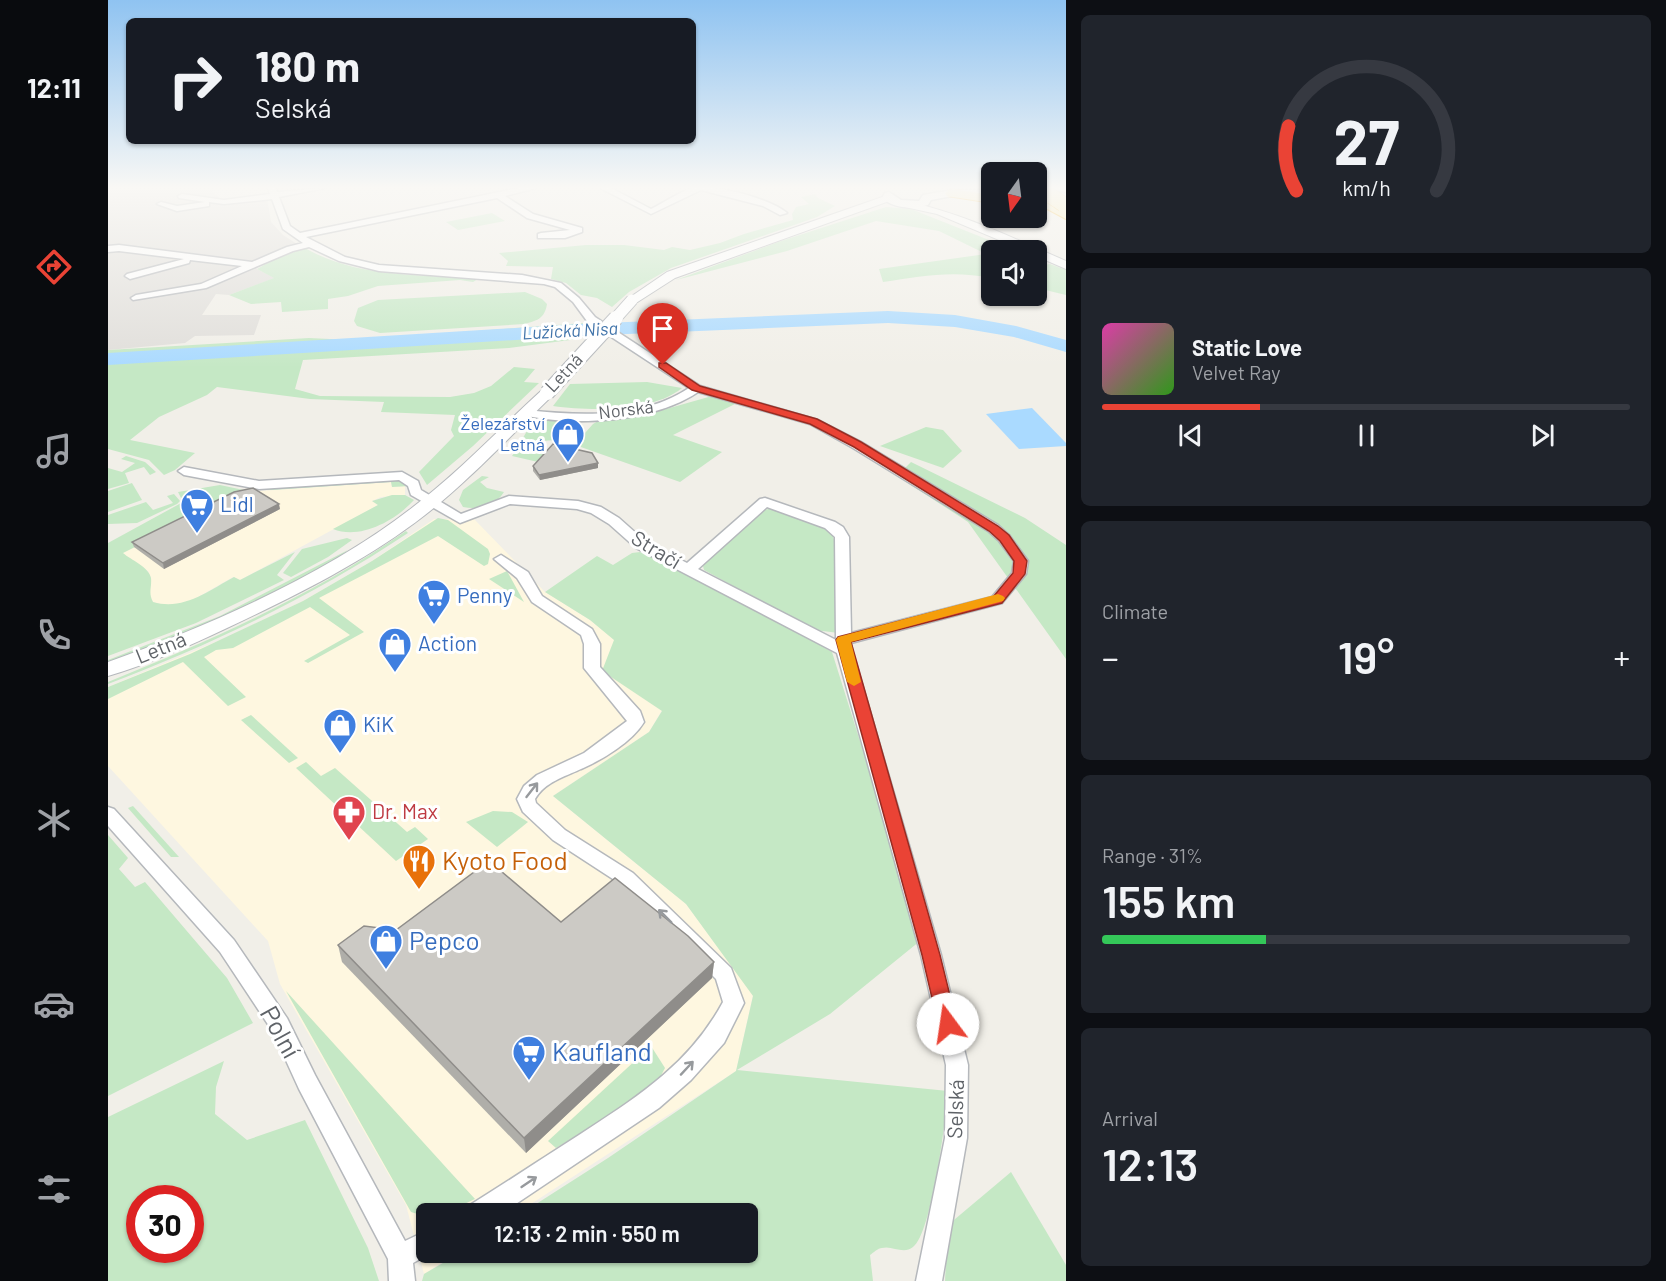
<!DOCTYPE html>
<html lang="en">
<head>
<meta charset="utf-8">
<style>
  body { margin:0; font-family:Barlow,sans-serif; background:#20242c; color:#f1f3f6; height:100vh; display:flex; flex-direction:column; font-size:22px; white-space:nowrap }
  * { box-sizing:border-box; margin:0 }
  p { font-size:20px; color:#9ea1a6 }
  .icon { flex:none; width:33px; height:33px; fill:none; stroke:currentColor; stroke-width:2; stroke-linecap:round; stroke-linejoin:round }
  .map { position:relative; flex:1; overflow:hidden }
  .panel { display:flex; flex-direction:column; gap:15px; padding:15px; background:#0d0f14; width:600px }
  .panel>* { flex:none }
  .banner { position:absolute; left:18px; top:18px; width:570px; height:126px; border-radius:9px; box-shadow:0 2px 4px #0004; background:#171b24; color:#f1f3f6; overflow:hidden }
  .needle { width:39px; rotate:194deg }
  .fabs { position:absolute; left:873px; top:162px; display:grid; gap:12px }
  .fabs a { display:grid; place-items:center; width:66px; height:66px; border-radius:9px; background:#171b24; box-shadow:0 2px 4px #0004; font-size:30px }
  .speed { position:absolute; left:18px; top:1185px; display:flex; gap:12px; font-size:30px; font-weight:700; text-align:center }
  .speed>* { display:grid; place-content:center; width:78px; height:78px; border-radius:50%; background:#171b24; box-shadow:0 2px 4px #0004; line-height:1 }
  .speed .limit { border:9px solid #d22; background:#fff; color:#111 }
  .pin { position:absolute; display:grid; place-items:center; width:51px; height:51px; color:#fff; margin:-62px -26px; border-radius:50% 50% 50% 0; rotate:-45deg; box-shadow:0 0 6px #0007 }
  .pin .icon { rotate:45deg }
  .me { position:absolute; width:66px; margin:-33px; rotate:346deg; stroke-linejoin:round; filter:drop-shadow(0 0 4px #0008) }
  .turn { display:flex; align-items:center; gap:21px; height:126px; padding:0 30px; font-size:27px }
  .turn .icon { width:78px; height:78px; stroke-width:2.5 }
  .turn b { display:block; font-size:42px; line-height:51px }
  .big { font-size:45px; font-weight:600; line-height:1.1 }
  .panel .tile { flex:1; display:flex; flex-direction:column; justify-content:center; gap:9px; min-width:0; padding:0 21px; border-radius:9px; background:#20242c }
  .panel .dial { align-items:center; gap:0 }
  .dial svg { height:156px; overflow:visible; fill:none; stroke:#363941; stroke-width:7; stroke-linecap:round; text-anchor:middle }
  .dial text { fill:#f1f3f6; stroke:none }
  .song { display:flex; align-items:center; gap:18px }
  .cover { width:72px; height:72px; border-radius:9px; background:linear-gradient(135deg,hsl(320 70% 55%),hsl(110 70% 35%)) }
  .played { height:6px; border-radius:3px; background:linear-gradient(90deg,#ea4335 30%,#363941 30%) }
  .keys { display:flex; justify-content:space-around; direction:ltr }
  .heat { display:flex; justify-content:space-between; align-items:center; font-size:33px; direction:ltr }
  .charge { height:9px; border-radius:4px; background:linear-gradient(90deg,#34c759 31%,#363941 0) }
  .trip { position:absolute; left:308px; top:1203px; width:342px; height:60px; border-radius:9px; background:#171b24; box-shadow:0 2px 4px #0004; font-weight:600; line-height:60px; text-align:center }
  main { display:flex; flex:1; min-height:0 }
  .tab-bar { display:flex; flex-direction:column; width:108px; justify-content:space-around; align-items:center; background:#090b0e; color:#9ea1a6 }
  .tab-bar .icon { width:42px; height:42px }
  .tab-bar .on { color:#ea4335 }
  .tab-bar b { font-size:27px; color:#f1f3f6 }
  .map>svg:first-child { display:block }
  .commercial { fill:#fef7e0 }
  .industrial { fill:#e0deda }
  .green { fill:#c5e8c5; fill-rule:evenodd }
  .water { fill:#aadaff }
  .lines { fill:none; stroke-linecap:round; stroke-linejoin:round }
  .river { fill:#aadaff; fill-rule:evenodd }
  .minor-casing { stroke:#b5b8bc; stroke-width:3 }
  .tertiary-casing { stroke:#b5b8bc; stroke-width:2 }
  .secondary-casing { stroke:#b6babf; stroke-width:3 }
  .trunk-casing { stroke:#f9ab00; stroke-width:2 }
  .minor { fill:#fff; fill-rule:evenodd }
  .tertiary { fill:#fff; fill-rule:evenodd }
  .secondary { fill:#fff; fill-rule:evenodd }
  .trunk { fill:#feeaa1; fill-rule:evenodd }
  .tertiary-bridge-far1-casing { stroke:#b5b8bc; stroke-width:13; stroke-linecap:butt }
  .tertiary-bridge-casing { stroke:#b5b8bc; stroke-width:16; stroke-linecap:butt }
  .trunk-bridge-casing { stroke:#f9ab00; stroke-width:16; stroke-linecap:butt }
  .tertiary-bridge-far1 { stroke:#fff; stroke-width:11 }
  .tertiary-bridge { stroke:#fff; stroke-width:14 }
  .trunk-bridge { stroke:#feeaa1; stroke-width:15 }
  .wall { fill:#afaea9 }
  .shaded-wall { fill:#8f8d8a }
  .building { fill:#cccac5; stroke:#8f8d8a; stroke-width:1.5 }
  .oneway { stroke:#979a9d }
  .route { fill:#ea4335; stroke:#982c22; stroke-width:1.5 }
  .slow { fill:#f59e0b }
  .labels { text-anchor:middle; stroke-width:6; stroke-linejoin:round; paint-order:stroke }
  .far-water-label { font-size:18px; font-style:italic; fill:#4174aa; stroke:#fff }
  .far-street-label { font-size:18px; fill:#5f6368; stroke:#fff }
  .far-shop-label { font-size:18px; fill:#366cbe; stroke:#fff; text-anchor:end }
  .shop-label { font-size:21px; fill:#366cbe; stroke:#fff; text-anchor:start }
  .street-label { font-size:21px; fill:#5f6368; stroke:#fff }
  .health-label { font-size:21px; fill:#be3a42; stroke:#fff; text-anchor:start }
  .near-food-label { font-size:26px; fill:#c56008; stroke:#fff; text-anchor:start }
  .near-shop-label { font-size:26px; fill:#366cbe; stroke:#fff; text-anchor:start }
  .near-street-label { font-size:26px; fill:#5f6368; stroke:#fff }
</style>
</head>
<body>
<main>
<nav class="tab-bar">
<b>12:11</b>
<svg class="icon on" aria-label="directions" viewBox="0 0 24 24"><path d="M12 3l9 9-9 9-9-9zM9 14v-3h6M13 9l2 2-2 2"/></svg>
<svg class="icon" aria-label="music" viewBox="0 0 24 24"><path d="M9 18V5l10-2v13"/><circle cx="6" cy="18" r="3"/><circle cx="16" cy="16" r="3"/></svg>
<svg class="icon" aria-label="phone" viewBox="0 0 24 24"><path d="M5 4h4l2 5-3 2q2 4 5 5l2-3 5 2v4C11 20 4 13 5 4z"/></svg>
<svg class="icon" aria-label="climate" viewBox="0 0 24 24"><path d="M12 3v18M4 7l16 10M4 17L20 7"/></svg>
<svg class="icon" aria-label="car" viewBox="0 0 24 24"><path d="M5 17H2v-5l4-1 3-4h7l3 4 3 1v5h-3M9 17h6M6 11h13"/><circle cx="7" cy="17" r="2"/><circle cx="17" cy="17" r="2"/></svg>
<svg class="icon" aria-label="filters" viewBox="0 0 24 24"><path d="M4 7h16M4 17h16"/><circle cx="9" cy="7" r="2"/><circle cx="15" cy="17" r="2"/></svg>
</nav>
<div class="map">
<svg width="958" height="1281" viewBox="0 0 958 1281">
  <rect width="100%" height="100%" fill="#f1efe8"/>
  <g class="commercial">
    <path d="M283 482 284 487 297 486V495L273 497 264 501 270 505 132 580 125 577 83 601 69 605H56L45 602 41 596 43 578 40 571 14 553 126 496 152 491Z"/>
    <path d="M326 519H366L437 592 482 620 507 640 495 671 554 710 541 732 445 796 578 904 645 995 628 1071 409 1213 318 1214V1252L349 1253 316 1274 298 1205 172 984 160 941 0 766V687L117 638 195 601 264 561Z"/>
  </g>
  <path class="industrial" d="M0 188H102L110 197 121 203 159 198 163 222 175 235 189 244 145 262 149 269 167 278 121 295 108 294 94 315H153L146 335 87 336 77 343 0 350Z"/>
  <g class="green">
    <path d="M707 194 710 198 727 206 709 217 563 268 521 292 504 307 489 298 473 295 458 283 443 279 445 267 398 266 400 261 391 253 478 245H516L556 250 564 247 582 250 612 243 636 234 685 220 684 214 688 207 701 204 693 197Z"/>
    <path d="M778 207 803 209 906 250H884L883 278C846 270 812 276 775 282L771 269 878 254 831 231 768 221 679 251 568 280 670 242Z"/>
    <path d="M384 213 397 221 350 230 338 222Z"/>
    <path d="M197 248C248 278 312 274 370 279L365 282 352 280 270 286 240 296 220 299V309L174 312 173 302 143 304 121 295 166 278 149 269 165 260Z"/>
    <path d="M942 264 958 270V295L929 288V266Z"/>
    <path d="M417 292 434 299 439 304C437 318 429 321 416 324L272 333 249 326 246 321 250 308 270 300Z"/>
    <path d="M476 323 478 333 470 339 401 348 195 360 187 389 212 396 342 397 366 393 383 386 406 367 427 369 416 382 431 383 365 446 319 485 311 472 346 436 343 430 347 415 273 412 276 402 202 399 109 387 99 395 51 417 22 440 87 453 67 470 56 475 41 460 0 449V350L201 338 243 340Z"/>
    <path d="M539 382 574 388C543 413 482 411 445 406L462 384Z"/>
    <path d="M604 396 629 403 565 435 614 452 572 482 470 446V441L485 424 492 420 530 417Z"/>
    <path d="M440 419 473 420 461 439 434 441 438 453 430 462 404 456C418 439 415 424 440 419Z"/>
    <path d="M818 427 835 430 854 451 835 468 772 446Z"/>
    <path d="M18 456 37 462 48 472 42 475 36 467 17 473 21 483 0 489V468L14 472 27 463 13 459Z"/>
    <path d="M803 462 917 518 958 545V659L860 522 789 476Z"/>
    <path d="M374 476 381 477 372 482 379 488 396 492C387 506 371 510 355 507L351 500 355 490Z"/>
    <path d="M293 480 302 486 284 487 283 482 164 490 145 489Z"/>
    <path d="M24 483 34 500 0 512V491Z"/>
    <path d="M112 485 145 492 115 503 15 553C23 560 41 567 43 578 44 587 40 593 45 602 75 611 100 591 126 577L132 580 187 552 169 575 176 580 88 623 0 656V543L75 502 70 492Z"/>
    <path d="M66 494 72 501 69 504 29 523 0 524V515L38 502 45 510 65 503 59 496Z"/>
    <path d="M284 495H297L306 500C287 521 252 540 225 529L270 505 264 501Z"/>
    <path d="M664 508 722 528 729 548 731 633 706 630 596 570 595 566 597 562 653 511Z"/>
    <path d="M330 518 340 520 380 549 382 554 380 564 376 566 330 536 211 598 256 632 200 663 196 661 242 635 202 607 125 648 108 650 96 657 138 697 120 706 75 662 0 699V687L82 654 195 601 264 561Z"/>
    <path d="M298 531 300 533C207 595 105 644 0 684V682C104 640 205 595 298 531Z"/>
    <path d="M239 538 244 540 220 557 183 577 175 573 194 549Z"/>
    <path d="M240 550C217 570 188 582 160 595 108 621 55 643 0 664V660L112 616Z"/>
    <path d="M532 552C599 581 661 615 724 652L800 894 812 941 722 1014 629 1070 840 1091C838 1117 824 1234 805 1247 795 1255 784 1245 774 1248 770 1248 765 1253 762 1255L765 1281H314L316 1274 352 1253 639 1252V1214L414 1213 500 1158 628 1071 645 996 578 904 445 796 541 732 554 711 494 671 506 640 482 620 437 592 489 556 505 565 524 553Z"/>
    <path d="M399 571 416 602 381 579Z"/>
    <path d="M143 715 190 758 181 763 133 720Z"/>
    <path d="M198 762 213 776 227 768 299 832 307 827 320 839 288 861 188 768Z"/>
    <path d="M25 806 71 857H63L20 808Z"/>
    <path d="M385 811 404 812 420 822 389 847 358 822Z"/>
    <path d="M0 835 20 858 11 869 27 887 37 882 119 978 145 1023 0 1096Z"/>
    <path d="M178 991 344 1174 367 1199C346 1209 325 1220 303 1212Z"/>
    <path d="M543 1046 557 1068 546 1089 448 1148 440 1141Z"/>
    <path d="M116 1061 108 1087 107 1114 139 1140 197 1120 260 1248 271 1281H0V1117ZM32 1198H82V1250H32Z"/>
    <path d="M903 1172 958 1265V1281H837L840 1225Z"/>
  </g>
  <path class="water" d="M924 408 958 443V446L911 449 878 414Z"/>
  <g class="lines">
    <path class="river" d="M780 311 847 315 908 326 958 340V352L906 337 847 327 780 323 472 336 0 365V353L472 324Z"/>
    <defs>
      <g id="minor">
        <path d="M160 188H168L169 192 217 188 171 197 182 226 192 233 411 188H428L397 196 425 214 474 228V232L457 238H430V234L433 233 462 230 419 218 389 198 198 237 237 257 271 265 414 275 453 283 471 298 487 317 592 386 710 420 753 442 890 525 901 535 920 561 918 574 894 603 743 643 744 650 833 955 860 1065 859 1138 834 1281H808L837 1138 838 1065 813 955 729 653 528 548 501 524 483 513 469 509 402 504 352 523 303 495 300 486 291 480 151 489 76 475 70 471 76 467 151 481 294 472 310 481 313 490 353 514 401 496 470 501 493 507 511 518 538 542 579 563 652 499 657 498 727 522 735 527 741 537 743 633 884 597 904 573 906 561 891 541 880 531 745 448 702 424 590 392C546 422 466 427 415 415L413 413 419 410C471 416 535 419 581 388L479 321 465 302 447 287 436 284 271 271 231 261 201 247 185 251 98 288 25 300 23 298 28 295 93 284 134 266 82 260 81 263 22 279 17 276 19 274 76 259 11 251 0 252V246L11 245 144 262 179 247 195 243 175 229 164 199 116 204 101 202V206L69 211 49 204 53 202 69 206 97 202 71 198 70 196 74 194 116 200 162 194ZM659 507 717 528 727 537 728 640 590 569Z"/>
        <path d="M492 188H503L543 209C556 203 572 191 585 188 607 184 663 199 679 213L672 215 655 206 593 190 543 214Z"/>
        <path d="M393 555 420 572 434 596 484 629 492 644V667L532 711 536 722C524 742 494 760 473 769 456 777 437 782 427 799L428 803 457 830 525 873 623 968 636 1003 616 1043 583 1080 551 1108 393 1214H359L362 1205C399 1182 435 1158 471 1135 529 1097 581 1065 615 1002L608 979 511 883 445 840 415 812 409 799 416 786 429 775 476 753 519 721 476 668V644L473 635 424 602 409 578 386 559Z"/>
        <path d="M0 807 6 809 126 940 179 1018 207 1075 297 1241 318 1231V1252H325L305 1263 307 1281H281L280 1259 191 1089 165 1032 112 952 0 826Z"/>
      </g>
      <g id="tertiary">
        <path d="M780 195 784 196V200L567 278 528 303H520L518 300 559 272Z"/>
        <path d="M801 202C856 214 907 239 958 261V269L928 256V250H915L829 214 797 207V203Z"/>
        <path d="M439 389 446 393 444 396C402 436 363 479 317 515 258 561 187 596 119 628 81 646 41 664 0 676V662C101 626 221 573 305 507 351 472 391 429 434 390Z"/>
      </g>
      <g id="secondary">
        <path d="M945 188H958V192L946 190Z"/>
        <path d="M844 190H882L884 196H844L823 200 820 205C805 209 786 209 774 198L777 193 781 192 793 200 811 201 815 195Z"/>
      </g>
      <g id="trunk">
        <path d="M844 189 884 195V203L839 196 837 193Z"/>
        <path d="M928 193 958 209V219L928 203Z"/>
      </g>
    </defs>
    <use href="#minor" class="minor-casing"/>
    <use href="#tertiary" class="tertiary-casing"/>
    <use href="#secondary" class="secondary-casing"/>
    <use href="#trunk" class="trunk-casing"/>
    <use href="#minor" class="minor"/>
    <use href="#tertiary" class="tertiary"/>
    <use href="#secondary" class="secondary"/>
    <use href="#trunk" class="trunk"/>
    <defs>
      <path id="tertiary-bridge-far1" d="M507 319 524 300"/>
      <path id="tertiary-bridge" d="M439 393 508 318"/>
      <path id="trunk-bridge" d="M931 188 955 204"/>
    </defs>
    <use href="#tertiary-bridge-far1" class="tertiary-bridge-far1-casing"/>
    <use href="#tertiary-bridge" class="tertiary-bridge-casing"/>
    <use href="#trunk-bridge" class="trunk-bridge-casing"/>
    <use href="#tertiary-bridge-far1" class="tertiary-bridge-far1"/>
    <use href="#tertiary-bridge" class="tertiary-bridge"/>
    <use href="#trunk-bridge" class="trunk-bridge"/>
  </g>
  <g class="wall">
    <path d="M425 466 490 468 432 480 425 471Z"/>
    <path d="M172 509 56 569 26 547 24 542Z"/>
    <path d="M453 922 606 962 604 978 418 1153 234 962 230 945 288 930Z"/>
  </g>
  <g class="shaded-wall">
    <path d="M490 463V468L432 480 431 475Z"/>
    <path d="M171 504 172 509 56 569 55 563Z"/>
    <path d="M606 962 604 978 418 1153 416 1138Z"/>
  </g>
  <g class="building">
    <path d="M445 444 484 453 490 463 431 475 425 466Z"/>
    <path d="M145 488 171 504 55 563 24 542 126 492Z"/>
    <path d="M381 861 453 922 507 878 580 936 606 962 416 1138 230 945 256 926 288 930Z"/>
  </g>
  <defs><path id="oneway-shaft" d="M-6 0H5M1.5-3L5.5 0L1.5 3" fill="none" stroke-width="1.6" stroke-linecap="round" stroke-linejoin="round" transform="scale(1.5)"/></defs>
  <g class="oneway">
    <use href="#oneway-shaft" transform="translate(424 790) rotate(-52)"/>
    <use href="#oneway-shaft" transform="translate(557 916) rotate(-135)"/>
    <use href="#oneway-shaft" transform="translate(579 1068) rotate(-47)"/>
    <use href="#oneway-shaft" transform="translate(421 1182) rotate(-34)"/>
  </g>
  <linearGradient id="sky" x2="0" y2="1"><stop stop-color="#8fc3f1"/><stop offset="0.51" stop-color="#f9f8f5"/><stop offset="1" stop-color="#f9f8f5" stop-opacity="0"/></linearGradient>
  <rect width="958" height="368" fill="url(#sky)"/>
  <path class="route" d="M551 363H558L592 386 709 419 753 442 890 526 901 535 919 561 917 574 894 603 743 642 832 955 849 1024 846 1031 840 1033 833 1031 830 1024 814 955 728 640 730 637 885 597 905 573 906 561 892 541 881 531 746 447 702 424 584 390 551 367Z"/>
  <path class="slow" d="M890 594 895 596 897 598 895 601 743 642 753 682 746 686 739 682 728 640 730 637Z"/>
  <defs>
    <symbol id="shop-pin" viewBox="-11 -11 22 30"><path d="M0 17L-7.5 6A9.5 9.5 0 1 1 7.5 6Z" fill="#3f7fe0" stroke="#fff"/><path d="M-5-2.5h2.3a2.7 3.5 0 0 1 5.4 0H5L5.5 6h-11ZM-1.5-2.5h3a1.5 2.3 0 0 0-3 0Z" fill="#fff"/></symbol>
    <symbol id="supermarket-pin" viewBox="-11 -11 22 30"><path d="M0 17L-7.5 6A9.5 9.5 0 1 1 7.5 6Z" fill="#3f7fe0" stroke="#fff"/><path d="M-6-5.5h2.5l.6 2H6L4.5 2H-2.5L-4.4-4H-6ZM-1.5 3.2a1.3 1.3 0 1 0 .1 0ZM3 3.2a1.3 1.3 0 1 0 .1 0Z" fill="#fff"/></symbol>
    <symbol id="pharmacy-pin" viewBox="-11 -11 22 30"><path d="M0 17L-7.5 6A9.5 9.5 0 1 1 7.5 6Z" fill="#e0444e" stroke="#fff"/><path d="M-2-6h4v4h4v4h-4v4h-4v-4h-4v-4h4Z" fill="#fff"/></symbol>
    <symbol id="restaurant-pin" viewBox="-11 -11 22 30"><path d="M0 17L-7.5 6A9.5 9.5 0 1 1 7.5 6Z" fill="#e8710a" stroke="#fff"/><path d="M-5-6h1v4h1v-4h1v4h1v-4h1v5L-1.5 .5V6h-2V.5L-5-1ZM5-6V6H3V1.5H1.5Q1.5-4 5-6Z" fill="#fff"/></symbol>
  </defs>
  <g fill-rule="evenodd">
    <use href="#shop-pin" x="441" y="415" width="38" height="52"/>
    <use href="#supermarket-pin" x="70" y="486" width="38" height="52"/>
    <use href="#supermarket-pin" x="307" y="577" width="38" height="52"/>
    <use href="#shop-pin" x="268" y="625" width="38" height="52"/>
    <use href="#shop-pin" x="213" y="706" width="38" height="52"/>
    <use href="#pharmacy-pin" x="222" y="793" width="38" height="52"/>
    <use href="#restaurant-pin" x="292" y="842" width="38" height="52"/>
    <use href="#shop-pin" x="259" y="922" width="38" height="52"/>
    <use href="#supermarket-pin" x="402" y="1033" width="38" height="52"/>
  </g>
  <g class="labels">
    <g class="far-water-label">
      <text transform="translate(462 331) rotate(-3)" y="6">Lužická Nisa</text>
    </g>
    <g class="far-street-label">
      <text transform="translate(456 373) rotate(-47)" y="6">Letná</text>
      <text transform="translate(518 410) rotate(-7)" y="6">Norská</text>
    </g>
    <g class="far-shop-label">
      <text x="437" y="430">Železářství<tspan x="437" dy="21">Letná</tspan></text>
    </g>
    <g class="shop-label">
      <text x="112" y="512">Lidl</text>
      <text x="349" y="603">Penny</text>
      <text x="310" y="651">Action</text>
      <text x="255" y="732">KiK</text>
    </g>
    <g class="street-label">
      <text transform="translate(548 550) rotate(31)" y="7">Stračí</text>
      <text transform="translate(53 648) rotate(-22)" y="7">Letná</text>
      <text transform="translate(848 1109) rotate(-88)" y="7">Selská</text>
    </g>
    <g class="health-label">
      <text x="264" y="819">Dr. Max</text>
    </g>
    <g class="near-food-label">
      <text x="334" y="870">Kyoto Food</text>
    </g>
    <g class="near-shop-label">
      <text x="301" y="950">Pepco</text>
      <text x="444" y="1061">Kaufland</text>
    </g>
    <g class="near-street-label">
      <text transform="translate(172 1032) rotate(61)" y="9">Polní</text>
    </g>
  </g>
</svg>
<div class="fabs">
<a><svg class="needle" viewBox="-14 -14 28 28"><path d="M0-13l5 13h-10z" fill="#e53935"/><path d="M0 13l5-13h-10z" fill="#9ea1a6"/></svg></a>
<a><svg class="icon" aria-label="sound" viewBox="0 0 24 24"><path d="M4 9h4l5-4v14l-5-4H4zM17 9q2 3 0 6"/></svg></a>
</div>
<div class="speed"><div class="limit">30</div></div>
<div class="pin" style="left:555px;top:365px;background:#d93025"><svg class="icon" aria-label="arrive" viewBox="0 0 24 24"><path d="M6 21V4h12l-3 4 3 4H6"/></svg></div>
<svg class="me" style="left:840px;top:1024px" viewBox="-20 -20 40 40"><circle r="19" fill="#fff"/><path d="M0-13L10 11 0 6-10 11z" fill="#ea4335"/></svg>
<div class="trip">12:13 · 2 min · 550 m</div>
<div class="banner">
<div class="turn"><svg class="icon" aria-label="right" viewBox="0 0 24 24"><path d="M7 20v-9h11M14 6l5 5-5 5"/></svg><div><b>180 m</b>Selská</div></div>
</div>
</div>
<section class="panel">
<div class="tile dial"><svg viewBox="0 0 100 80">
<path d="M14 69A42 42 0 1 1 86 69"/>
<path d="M14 69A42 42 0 0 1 10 36" stroke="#ea4335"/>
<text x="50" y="56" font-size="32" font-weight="700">27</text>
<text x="50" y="72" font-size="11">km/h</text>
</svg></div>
<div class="tile">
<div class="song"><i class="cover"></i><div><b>Static Love</b><p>Velvet Ray</p></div></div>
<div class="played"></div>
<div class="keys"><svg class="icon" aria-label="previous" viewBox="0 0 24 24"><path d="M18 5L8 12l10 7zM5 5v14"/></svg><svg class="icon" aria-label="pause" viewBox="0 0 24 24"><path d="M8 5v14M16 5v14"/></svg><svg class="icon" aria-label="next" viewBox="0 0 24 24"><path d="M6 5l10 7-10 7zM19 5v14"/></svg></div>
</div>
<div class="tile"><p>Climate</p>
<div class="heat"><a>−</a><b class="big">19°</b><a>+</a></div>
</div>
<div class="tile"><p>Range · 31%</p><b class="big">155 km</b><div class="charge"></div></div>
<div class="tile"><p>Arrival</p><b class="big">12:13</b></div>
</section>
</main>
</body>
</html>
